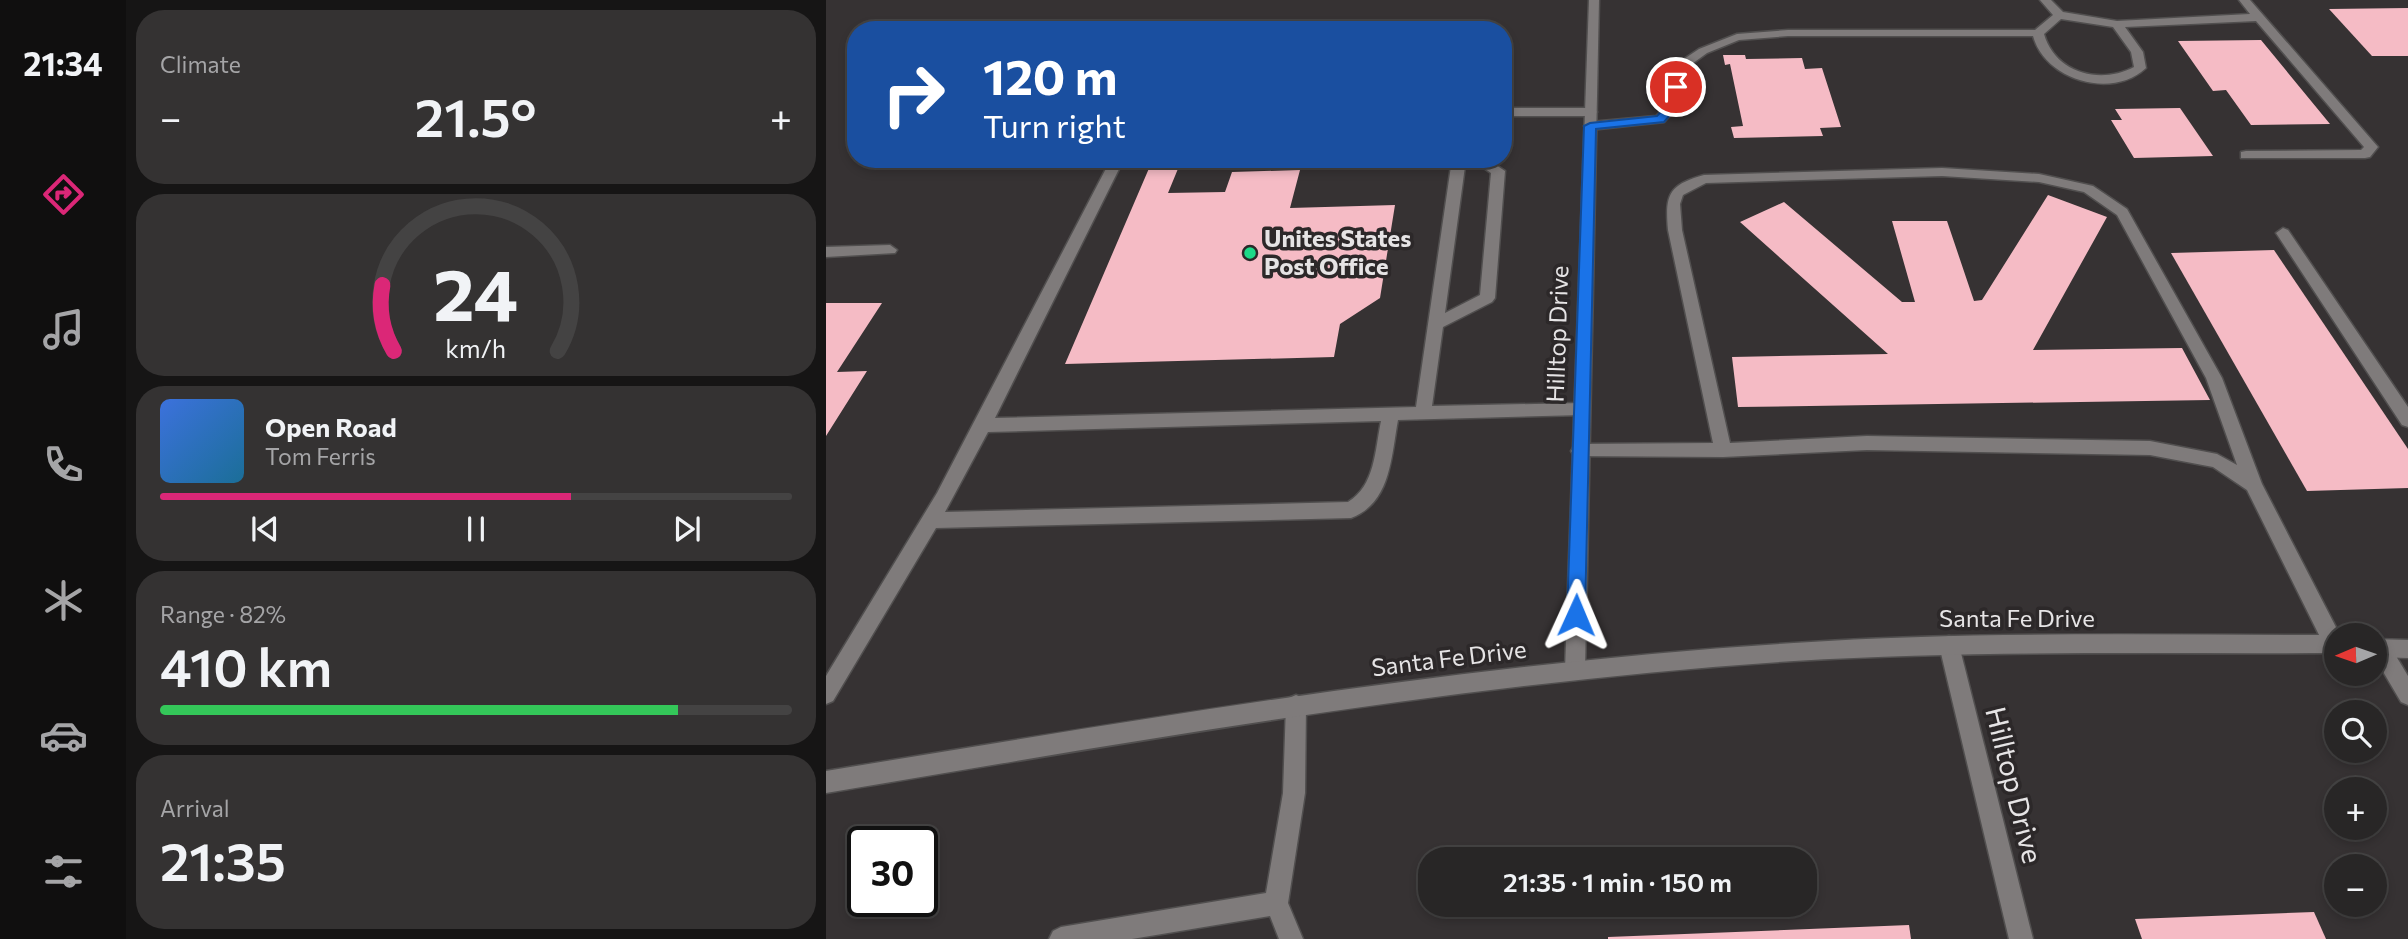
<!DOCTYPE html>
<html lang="en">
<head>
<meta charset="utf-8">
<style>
  body { margin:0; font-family:Commissioner,sans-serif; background:#343232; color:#f1f3f6; height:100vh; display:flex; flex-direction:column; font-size:26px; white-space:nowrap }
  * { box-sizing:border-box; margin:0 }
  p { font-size:23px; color:#a5a5a7 }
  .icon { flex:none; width:38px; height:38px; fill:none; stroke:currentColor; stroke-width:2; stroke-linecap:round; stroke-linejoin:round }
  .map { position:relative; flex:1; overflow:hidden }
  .details { display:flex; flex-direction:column; gap:10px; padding:10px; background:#161515; width:700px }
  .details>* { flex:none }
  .hud { position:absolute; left:21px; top:21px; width:665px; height:147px; border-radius:28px; box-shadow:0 4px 10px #0003,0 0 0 2px #444343; background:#1a4fa0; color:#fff; overflow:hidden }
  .needle { width:46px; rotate:268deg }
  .controls { position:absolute; left:1498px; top:623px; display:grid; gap:14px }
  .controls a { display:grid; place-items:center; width:63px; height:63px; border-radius:50%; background:#282626; box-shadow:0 4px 10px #0003,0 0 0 2px #444343; font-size:35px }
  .speed { position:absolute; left:21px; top:826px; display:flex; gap:14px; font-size:35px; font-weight:700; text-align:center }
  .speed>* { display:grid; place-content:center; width:91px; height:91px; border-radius:50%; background:#282626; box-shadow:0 4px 10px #0003,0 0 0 2px #444343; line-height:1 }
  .speed .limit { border:4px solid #111; border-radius:10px; background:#fff; color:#111 }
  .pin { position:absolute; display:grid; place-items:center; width:60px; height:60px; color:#fff; margin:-30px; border:4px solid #fff; border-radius:50%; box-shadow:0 2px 7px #0007 }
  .me { position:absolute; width:77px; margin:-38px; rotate:1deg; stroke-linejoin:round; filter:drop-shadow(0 0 5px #0008) }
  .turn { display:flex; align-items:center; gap:24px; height:147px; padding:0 21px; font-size:32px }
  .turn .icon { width:91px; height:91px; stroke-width:2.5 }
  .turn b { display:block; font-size:49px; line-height:60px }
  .big { font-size:52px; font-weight:600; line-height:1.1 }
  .details .card { flex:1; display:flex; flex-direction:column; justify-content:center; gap:10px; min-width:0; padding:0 24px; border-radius:28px; background:#343232 }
  .details .dial { align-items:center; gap:0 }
  .dial svg { height:182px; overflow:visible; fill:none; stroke:#444343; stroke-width:7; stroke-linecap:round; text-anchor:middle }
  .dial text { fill:#f1f3f6; stroke:none }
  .song { display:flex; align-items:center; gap:21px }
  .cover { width:84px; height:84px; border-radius:10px; background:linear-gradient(135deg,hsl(220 70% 55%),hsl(200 70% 35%)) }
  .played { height:7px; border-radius:4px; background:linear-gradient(90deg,#db2777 65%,#444343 65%) }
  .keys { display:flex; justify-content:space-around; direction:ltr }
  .heat { display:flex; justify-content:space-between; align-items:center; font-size:38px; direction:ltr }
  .charge { height:10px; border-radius:5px; background:linear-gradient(90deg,#34c759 82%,#444343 0) }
  .trip { position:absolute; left:592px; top:847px; width:399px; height:70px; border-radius:28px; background:#282626; box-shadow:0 4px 10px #0003,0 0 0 2px #444343; font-weight:600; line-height:70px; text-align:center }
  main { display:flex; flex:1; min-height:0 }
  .dock { display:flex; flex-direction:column; width:126px; justify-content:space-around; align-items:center; background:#100f0f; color:#a5a5a7 }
  .dock .icon { width:49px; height:49px }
  .dock .active { color:#db2777 }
  .dock b { font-size:32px; color:#f1f3f6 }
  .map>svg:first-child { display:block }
  .building { fill:#f5bbc5 }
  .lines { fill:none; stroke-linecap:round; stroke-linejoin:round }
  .lane-casing { stroke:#514f4f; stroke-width:3 }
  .street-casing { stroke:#514f4f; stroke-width:3 }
  .secondary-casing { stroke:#514f4f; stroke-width:3 }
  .lane { fill:#7f7b7b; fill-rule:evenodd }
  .street { fill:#7f7b7b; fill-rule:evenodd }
  .secondary { fill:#7f7b7b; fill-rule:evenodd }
  .route { fill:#1a73e8; stroke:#114b97; stroke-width:2 }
  .poi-dot { fill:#1dd988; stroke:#2c2829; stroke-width:2.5 }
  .labels { text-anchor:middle; stroke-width:7; stroke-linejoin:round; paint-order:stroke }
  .poi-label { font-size:24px; font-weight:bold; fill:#e6e4e5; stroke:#2c2829; text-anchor:start }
  .street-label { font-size:24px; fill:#e6e4e5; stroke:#2c2829 }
  .near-street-label { font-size:28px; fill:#e6e4e5; stroke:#2c2829 }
</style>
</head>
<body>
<main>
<nav class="dock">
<b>21:34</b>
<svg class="icon active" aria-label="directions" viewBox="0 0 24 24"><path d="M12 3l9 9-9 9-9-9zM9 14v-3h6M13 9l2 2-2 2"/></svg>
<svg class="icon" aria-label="music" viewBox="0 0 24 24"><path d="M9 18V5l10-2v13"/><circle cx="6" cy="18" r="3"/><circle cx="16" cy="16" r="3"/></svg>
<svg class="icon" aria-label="phone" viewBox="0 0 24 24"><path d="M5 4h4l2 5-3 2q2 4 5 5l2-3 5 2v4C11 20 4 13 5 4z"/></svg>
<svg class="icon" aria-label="climate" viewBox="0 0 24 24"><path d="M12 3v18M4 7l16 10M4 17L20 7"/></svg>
<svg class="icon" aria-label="car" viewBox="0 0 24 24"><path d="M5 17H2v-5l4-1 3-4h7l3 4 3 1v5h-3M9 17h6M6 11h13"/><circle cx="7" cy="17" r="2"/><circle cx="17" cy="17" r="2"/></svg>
<svg class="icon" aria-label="filters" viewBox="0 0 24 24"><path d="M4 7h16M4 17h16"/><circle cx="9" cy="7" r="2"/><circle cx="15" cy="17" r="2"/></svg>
</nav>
<section class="details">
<div class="card"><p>Climate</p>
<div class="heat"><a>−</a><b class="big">21.5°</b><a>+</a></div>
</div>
<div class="card dial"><svg viewBox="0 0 100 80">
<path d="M14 69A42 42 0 1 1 86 69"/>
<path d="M14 69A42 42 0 0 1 9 40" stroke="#db2777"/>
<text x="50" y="56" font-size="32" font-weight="700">24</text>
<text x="50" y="72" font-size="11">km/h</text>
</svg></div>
<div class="card">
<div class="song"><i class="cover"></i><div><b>Open Road</b><p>Tom Ferris</p></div></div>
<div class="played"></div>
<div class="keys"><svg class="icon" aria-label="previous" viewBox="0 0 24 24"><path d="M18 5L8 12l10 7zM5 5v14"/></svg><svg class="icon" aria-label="pause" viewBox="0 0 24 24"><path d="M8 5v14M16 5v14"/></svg><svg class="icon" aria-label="next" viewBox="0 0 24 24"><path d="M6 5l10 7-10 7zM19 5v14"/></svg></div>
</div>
<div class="card"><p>Range · 82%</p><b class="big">410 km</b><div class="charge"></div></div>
<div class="card"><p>Arrival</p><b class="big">21:35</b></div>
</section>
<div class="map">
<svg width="1582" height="939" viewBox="0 0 1582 939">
  <rect width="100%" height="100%" fill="#363233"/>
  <g class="building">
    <path d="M1582 8V56H1546L1503 9Z"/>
    <path d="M1435 40 1504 124 1425 125 1400 90 1387 91 1352 41Z"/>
    <path d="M897 55H919L920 59 976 58 979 69 996 68 1015 127 994 128 997 136 908 138 905 127 917 126 904 64 899 65Z"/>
    <path d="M1354 108 1387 156 1308 158 1285 120H1296L1289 109Z"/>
    <path d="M327 159H356L342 193 399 192 406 172 474 170 464 208 569 205 554 298 514 324 508 357 239 364Z"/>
    <path d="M1222 195 1281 217 1207 350 1356 348 1384 400 912 407 906 357 1062 354 914 222 958 202 1076 302H1089L1066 221H1121L1148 301 1156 300Z"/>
    <path d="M1448 250 1582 449V488L1481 491 1345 253Z"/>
    <path d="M0 303H56L11 372 41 371 0 436Z"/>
    <path d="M1488 912 1500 939H1316L1309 919Z"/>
    <path d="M1083 925 1085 939H782V937Z"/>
  </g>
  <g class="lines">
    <defs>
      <g id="lane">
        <path d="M1214 0H1225L1237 12 1291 21 1424 14 1413 0H1424L1552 147 1544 157 1539 158H1415V152L1420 151 1535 150 1538 147 1430 21 1299 27 1317 52 1320 68C1286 100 1219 80 1207 36H962L913 40 881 53 859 69 853 106 838 122 764 130 758 126 764 122 830 116 841 105 849 65 873 49 911 34 962 30H1209L1227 15ZM1235 19 1287 27 1305 52 1308 67C1274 85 1229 73 1218 34Z"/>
        <path d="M677 108H765L771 112 765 116H677Z"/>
        <path d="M285 159H298L169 418 590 407 626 159H640L619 313 654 295 665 173 645 159H661L679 171 669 298 666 302 617 327 606 406 756 403 762 404 764 409 762 414 756 415 572 420C565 457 565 503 525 518L110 528 7 701 0 704V676L111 493ZM555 421C549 450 549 486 522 502L119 512 162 432Z"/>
        <path d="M1116 168 1213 174 1267 186 1301 209 1396 378 1436 484 1514 635H1510V652L1501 651 1421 490 1387 467 1324 455 1041 450 897 457 748 456 745 451 748 446 754 444 887 443 842 230C839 195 842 185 878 175ZM1116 176 1213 182 1258 192 1291 215 1380 378 1411 465 1391 454 1324 441 1041 436 904 443 856 230 854 204 857 195 880 183Z"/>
        <path d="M1457 228 1462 230 1582 407V427L1576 425 1452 236 1450 233Z"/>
        <path d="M64 245 71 250 69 253 0 257V247Z"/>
        <path d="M1554 639 1561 641 1582 676V705L1575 702 1549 658V641Z"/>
        <path d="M470 695 477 698 480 705 479 793 462 903 477 939H453L444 916 306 939H223L227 931 235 927 440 893 457 793 460 705 463 698Z"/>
      </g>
      <g id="street">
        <path d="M763 0H773L759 670 756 677 749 680 742 677 739 670Z"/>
        <path d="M1123 636 1130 638 1133 645 1207 939H1183L1113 645 1116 638Z"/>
      </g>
      <g id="secondary">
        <path d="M1510 635V653C1329 654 1148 650 968 661 643 682 321 739 0 793V771C321 718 643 663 968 643 1148 631 1329 635 1510 635Z"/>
        <path d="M1549 639 1582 640V658L1549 657Z"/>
      </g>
    </defs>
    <use href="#lane" class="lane-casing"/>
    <use href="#street" class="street-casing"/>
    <use href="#secondary" class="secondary-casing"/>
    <use href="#lane" class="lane"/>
    <use href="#street" class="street"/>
    <use href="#secondary" class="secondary"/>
  </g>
  <path class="route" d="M850 83 856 87 852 106 838 122 770 129 759 615 756 621 750 623 744 621 741 615 758 126 764 123 831 116 841 105 845 87Z"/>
  <circle class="poi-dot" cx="424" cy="253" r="7"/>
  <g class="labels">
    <g class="poi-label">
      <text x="438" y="247">Unites States<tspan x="438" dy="28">Post Office</tspan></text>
    </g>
    <g class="street-label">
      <text transform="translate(732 334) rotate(-88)" y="8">Hilltop Drive</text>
      <text x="1191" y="627">Santa Fe Drive</text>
      <text transform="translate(623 659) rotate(-7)" y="8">Santa Fe Drive</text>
    </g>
    <g class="near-street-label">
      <text transform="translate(1188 785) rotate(76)" y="10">Hilltop Drive</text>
    </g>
  </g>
</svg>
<div class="controls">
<a><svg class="needle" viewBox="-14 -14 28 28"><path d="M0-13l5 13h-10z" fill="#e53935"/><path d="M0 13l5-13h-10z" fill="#a5a5a7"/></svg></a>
<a><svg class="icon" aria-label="search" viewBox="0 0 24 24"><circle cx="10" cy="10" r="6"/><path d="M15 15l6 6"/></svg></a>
<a>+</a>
<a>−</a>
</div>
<div class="speed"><div class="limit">30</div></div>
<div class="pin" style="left:850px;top:87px;background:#d93025"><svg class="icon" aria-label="arrive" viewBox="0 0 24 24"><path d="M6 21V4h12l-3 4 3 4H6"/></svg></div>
<svg class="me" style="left:750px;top:615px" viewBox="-20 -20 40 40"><path d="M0-17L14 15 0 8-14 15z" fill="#1a73e8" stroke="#fff" stroke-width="4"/></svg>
<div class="trip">21:35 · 1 min · 150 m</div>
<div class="hud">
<div class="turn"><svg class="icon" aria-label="right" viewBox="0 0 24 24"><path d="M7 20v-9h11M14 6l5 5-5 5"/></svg><div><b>120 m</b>Turn right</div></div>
</div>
</div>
</main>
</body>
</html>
